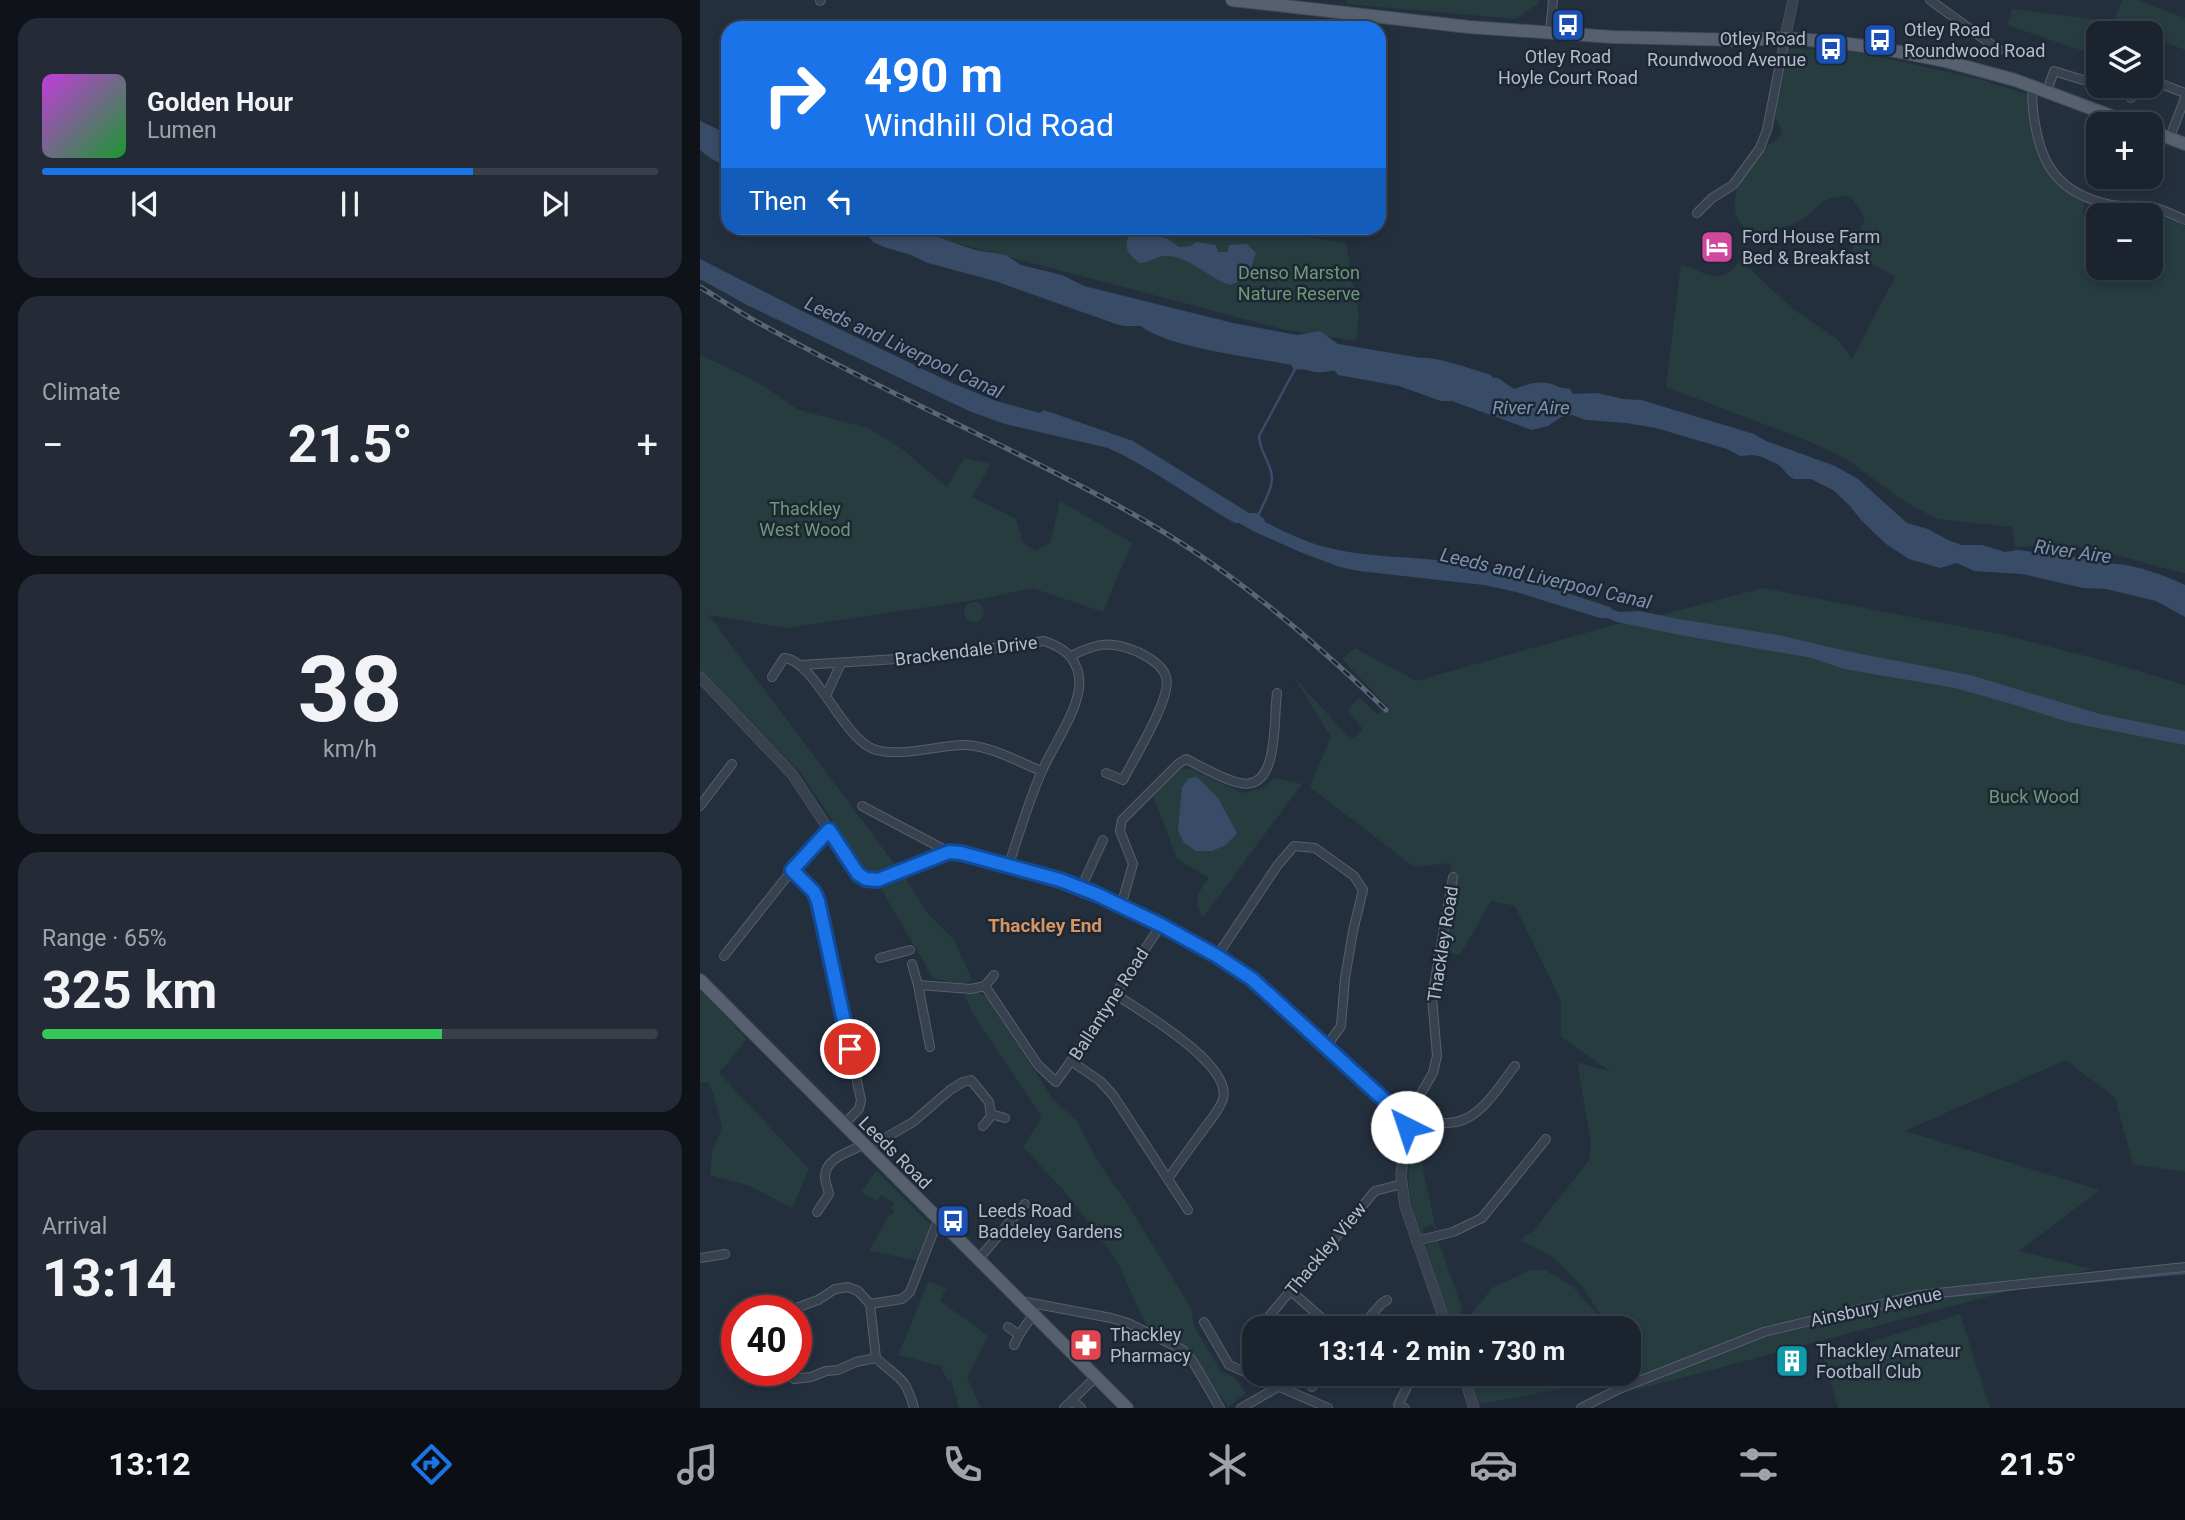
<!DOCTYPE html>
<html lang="en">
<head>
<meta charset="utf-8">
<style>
  body { margin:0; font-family:Roboto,sans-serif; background:#242b36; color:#f1f3f6; height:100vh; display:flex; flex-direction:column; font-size:26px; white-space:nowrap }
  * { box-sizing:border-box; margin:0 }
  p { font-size:23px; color:#a0a4aa }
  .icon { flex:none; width:38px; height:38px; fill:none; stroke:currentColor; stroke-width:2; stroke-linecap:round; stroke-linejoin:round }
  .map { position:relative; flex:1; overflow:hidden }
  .panel { display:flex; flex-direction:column; gap:18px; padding:18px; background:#0f1319; width:700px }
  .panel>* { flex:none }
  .top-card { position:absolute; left:21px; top:21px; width:665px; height:214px; border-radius:21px; box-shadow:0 4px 10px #0003,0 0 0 2px #39404a; background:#1a73e8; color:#fff; overflow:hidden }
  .fabs { position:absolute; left:1386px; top:21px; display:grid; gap:14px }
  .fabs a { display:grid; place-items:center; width:77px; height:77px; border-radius:14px; background:#1b232e; box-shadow:0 4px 10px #0003,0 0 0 2px #39404a; font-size:35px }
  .speed { position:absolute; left:21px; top:1295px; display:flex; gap:14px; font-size:35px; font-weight:700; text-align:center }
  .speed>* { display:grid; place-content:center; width:91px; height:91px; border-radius:50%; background:#1b232e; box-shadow:0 4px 10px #0003,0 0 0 2px #39404a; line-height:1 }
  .speed .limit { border:10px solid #d22; background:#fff; color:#111 }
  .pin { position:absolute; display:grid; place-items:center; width:60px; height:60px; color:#fff; margin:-30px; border:4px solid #fff; border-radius:50%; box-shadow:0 2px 7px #0007 }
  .me { position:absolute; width:77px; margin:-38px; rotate:319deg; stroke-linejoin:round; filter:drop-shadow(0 0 5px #0008) }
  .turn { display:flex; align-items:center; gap:24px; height:147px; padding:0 28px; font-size:32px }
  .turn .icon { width:91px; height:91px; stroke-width:2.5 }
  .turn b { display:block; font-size:49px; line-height:60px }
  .then { display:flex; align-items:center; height:66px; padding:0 28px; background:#0003; gap:14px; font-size:26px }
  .big { font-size:52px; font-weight:700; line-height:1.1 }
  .panel .widget { flex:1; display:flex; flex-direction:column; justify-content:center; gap:10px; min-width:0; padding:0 24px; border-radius:21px; background:#242b36 }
  .panel .dial { align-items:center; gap:0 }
  .dial b { font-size:91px; line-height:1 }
  .song { display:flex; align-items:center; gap:21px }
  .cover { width:84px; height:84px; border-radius:10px; background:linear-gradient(135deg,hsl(290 70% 55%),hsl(130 70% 35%)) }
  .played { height:7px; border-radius:4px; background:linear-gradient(90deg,#1a73e8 70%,#39404a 70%) }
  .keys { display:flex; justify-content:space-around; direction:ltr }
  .heat { display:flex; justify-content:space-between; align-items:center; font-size:38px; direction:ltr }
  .charge { height:10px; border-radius:5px; background:linear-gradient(90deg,#34c759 65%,#39404a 0) }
  .trip { position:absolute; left:542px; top:1316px; width:399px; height:70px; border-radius:21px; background:#1b232e; box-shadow:0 4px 10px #0003,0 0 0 2px #39404a; font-weight:700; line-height:70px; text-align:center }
  .dock { display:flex; height:112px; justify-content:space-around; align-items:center; background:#0b0e12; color:#a0a4aa }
  .dock .icon { width:49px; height:49px }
  .dock .selected { color:#1a73e8 }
  .dock b { font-size:32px; color:#f1f3f6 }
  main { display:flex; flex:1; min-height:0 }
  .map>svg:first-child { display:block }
  .green { fill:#263c3f }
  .water { fill:#394c67 }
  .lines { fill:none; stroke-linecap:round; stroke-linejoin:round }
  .stream { stroke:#394c67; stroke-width:2.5 }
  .minor-casing { stroke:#565f6c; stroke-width:10 }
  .tertiary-casing { stroke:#565f6c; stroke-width:11 }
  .primary-casing { stroke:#414a57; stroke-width:14 }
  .minor { stroke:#38414e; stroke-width:8 }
  .tertiary { stroke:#38414e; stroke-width:10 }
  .primary { stroke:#56606e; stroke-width:12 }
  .rail-casing { stroke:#5a6575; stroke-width:5 }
  .rail { stroke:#1d2633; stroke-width:2.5; stroke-dasharray:8; stroke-linecap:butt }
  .route-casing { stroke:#114b97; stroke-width:18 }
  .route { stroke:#1a73e8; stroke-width:12 }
  .labels { text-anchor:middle; stroke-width:5; stroke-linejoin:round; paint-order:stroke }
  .poi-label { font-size:18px; fill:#b4bcc9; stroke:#1d2633; text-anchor:start }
  .park-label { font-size:18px; fill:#6b9a76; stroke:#1d2633 }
  .street-label { font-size:18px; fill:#b4bcc9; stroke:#1d2633 }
  .water-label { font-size:19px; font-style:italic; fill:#7c92b1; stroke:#1d2633 }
  .neighbourhood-label { font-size:19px; font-weight:bold; fill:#d59563; stroke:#1d2633 }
</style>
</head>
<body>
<main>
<section class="panel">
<div class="widget">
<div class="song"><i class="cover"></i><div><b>Golden Hour</b><p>Lumen</p></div></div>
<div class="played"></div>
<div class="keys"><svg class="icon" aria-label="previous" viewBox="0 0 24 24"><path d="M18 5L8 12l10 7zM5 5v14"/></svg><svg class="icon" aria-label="pause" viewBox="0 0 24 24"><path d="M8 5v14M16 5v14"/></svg><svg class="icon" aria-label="next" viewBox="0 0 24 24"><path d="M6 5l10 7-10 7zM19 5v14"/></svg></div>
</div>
<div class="widget"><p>Climate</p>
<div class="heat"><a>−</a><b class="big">21.5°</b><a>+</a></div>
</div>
<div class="widget dial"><b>38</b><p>km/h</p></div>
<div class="widget"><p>Range · 65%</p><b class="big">325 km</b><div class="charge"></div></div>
<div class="widget"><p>Arrival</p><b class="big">13:14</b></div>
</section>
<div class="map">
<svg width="1485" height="1408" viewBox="0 0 1485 1408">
  <rect width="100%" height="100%" fill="#242f3e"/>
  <g class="green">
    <path d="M647 0H839V3L815 19 647 4Z"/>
    <path d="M1422 0H1437L1485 18V50L1451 37V33H1440L1413 24Z"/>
    <path d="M1312 9 1398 20H1411L1406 33H1398V56L1307 25Z"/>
    <path d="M1085 48 1157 52 1279 79 1327 94 1337 151 1351 175 1385 199 1383 214 1398 219V268H1451V215H1425L1428 211 1462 215 1485 226V573H1482L1399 550 1360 545 1315 547 1312 527 1237 519 1199 498 1148 460 1106 440 966 387 981 264C1006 273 1022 288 1040 260L1093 309 1137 339 1152 359 1195 277 1151 251 1165 218 1151 197C1123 194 1121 207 1101 220 1090 227 1066 231 1052 235 1026 216 1033 191 1049 168 1053 162 1057 155 1062 150 1069 143 1078 141 1082 132L1079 123 1073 116Z"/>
    <path d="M214 228H548L646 243 659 316 656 341 582 329 234 237Z"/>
    <path d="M0 355 54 380 99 410 168 428 202 449 247 487 264 458 291 464 272 497 316 519 323 543 335 551 350 543 360 501 432 543 403 612 332 588 282 599 86 628 9 615 207 881 229 915 254 940 272 980 260 985 233 978 180 887 163 867 101 773 0 674Z"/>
    <path d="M1063 588 1304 635 1402 660 1485 685V1172L1433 1164 1415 1098 1366 1060 1205 1131 1400 1190 1319 1251 1391 1269 936 1390 929 1367V1328H909L883 1288 856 1259 820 1240 834 1230 889 1160 891 1143 877 1062 911 1072 861 1037V1001L815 906 791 901 760 955 746 952 754 883 750 863 714 867 610 787 631 737 594 677 651 740 663 729 648 711 659 697 678 715 687 706 642 659 655 648 716 681 924 622 930 623Z"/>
    <circle cx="274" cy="612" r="10"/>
    <path d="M479 768 490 769 543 793 562 788 574 778 602 784 503 917C492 900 498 893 509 878L477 859 453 795Z"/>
    <path d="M0 991 47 1039 19 1073 109 1169 92 1208 50 1186 10 1175 12 1152 22 1127 14 1095 8 1082 0 1083Z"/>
    <path d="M278 993 287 997 353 1099 377 1121 398 1162 424 1198 491 1308 494 1327 521 1371 536 1379 546 1393 528 1407 486 1348 447 1327 416 1259 367 1194 323 1147 342 1117 275 1017 264 995Z"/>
    <path d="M715 1129H720L723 1170 736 1230 732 1225 723 1228 724 1234H719C706 1194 707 1174 712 1132Z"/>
    <path d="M176 1170 231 1225 232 1231 220 1261 169 1251 189 1215 193 1214 194 1211 192 1208 194 1203 181 1195 177 1201 164 1194 162 1191Z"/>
    <path d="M738 1240 762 1308 753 1328 725 1248 726 1245Z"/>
    <path d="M845 1270 872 1286 897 1313 899 1328H761L792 1288 831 1270Z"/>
    <path d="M229 1281 246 1288 240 1301 288 1336 267 1378 281 1408H259L251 1380H247L241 1366 198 1355Z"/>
    <path d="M1260 1314 1290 1408H1138L1123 1357Z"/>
    <path d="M770 1374H892L876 1386 780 1404Z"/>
  </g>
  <g class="water">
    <path d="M0 121 28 134V167L10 158 0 150Z"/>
    <path d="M145 228H203L219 235 229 234 275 250 306 255 321 265 362 275 384 286 533 323 597 335 620 331 638 344 721 358C735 356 774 370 791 375L793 378H798L814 389C824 385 837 381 848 383 856 385 859 388 870 389L873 394 897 393 923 399 941 400 1054 434 1066 441 1135 466 1158 479 1207 523 1228 529 1248 540 1262 545H1282L1305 552 1318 550 1381 558C1395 563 1411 563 1426 565 1447 569 1466 576 1485 585V617L1456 601 1406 589 1383 588 1322 574 1274 571 1257 563 1240 568 1209 559 1186 544 1162 521 1149 505 1133 490 1111 479H1094L1089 476 1079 465 1062 457 1053 455 1040 456 1027 449 956 428 926 423 886 420 872 415 861 417 848 426 832 430 752 401H741L699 386 638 375 635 371C631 370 627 372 623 372 613 374 605 367 594 370L591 365C554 357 468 348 441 326H424L416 324 295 281 228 263 211 255 184 247 173 242 168 236Z"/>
    <path d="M436 229 468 239 479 247 491 246 496 242 516 245 518 252H528L529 245 547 244 556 253C551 269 548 279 531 285 508 279 490 255 465 256 457 256 449 263 439 263 426 252 424 248 430 233Z"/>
    <path d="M0 259 108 314 252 383 296 401 340 413 344 410 433 441 549 513H557L564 519 565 522C587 533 609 544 634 549 672 558 712 556 751 562 805 572 857 590 910 607L913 610 920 612 939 611 979 619 1078 635 1151 652 1270 675 1400 714 1485 731V745L1368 722 1315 705 1255 688 1144 669 1112 658 980 635 917 622 907 618H900L816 592 784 585 659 571 640 567 600 552 553 531 539 523H535C492 499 453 468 408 448L305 424 269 411 47 305 0 279Z"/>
    <path d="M497 777 518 798 537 833 526 845 512 851H496L484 843 478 830 482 787 489 778Z"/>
  </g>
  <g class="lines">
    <g class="stream">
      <path d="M558 516C562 506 569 495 571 485 576 468 559 453 559 436L595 369"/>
      <path d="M1341 1286 1485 1273"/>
      <path d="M1113 1325 1222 1299 1315 1289"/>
    </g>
    <defs>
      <g id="minor">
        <path d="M1230 0 1299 50"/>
        <path d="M120 1 121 0"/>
        <path d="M850 32 853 0"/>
        <path d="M1451 80 1485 93"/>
        <path d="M1333 85C1331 100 1333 114 1336 129 1344 173 1366 195 1411 205 1422 207 1432 205 1444 206 1458 207 1472 214 1485 220"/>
        <path d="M1347 91 1354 71 1383 80"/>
        <path d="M1431 98 1436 86"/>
        <path d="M1470 137 1485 98"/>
        <path d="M997 213 1012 198 1033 185 1060 148 1067 130 1085 38"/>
        <path d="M371 656C397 643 410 640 438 652 448 657 463 665 466 677 473 696 433 760 423 780L406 773"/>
        <path d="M101 665 229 657 344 641C362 647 376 656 379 677 383 705 353 745 342 771 328 802 319 835 308 867"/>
        <path d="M72 677 84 658C111 659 140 728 166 745 189 762 239 744 266 745 293 747 317 761 341 771"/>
        <path d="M126 696 141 663"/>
        <path d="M0 806 32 764"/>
        <path d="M162 806 249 852"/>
        <path d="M92 870 114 892 118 901 161 1100 159 1109 143 1125"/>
        <path d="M381 888 403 840"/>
        <path d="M421 906 433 864 420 831 422 820 478 764 486 759C502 767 519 777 536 782 581 796 573 717 577 693"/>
        <path d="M24 956 92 870 129 830"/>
        <path d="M517 956 577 866 594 846 615 848 654 876 663 890 653 931 645 978 641 1026 626 1047"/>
        <path d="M180 958 210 950"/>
        <path d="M212 964 218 985 230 1047"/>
        <path d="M218 985 271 989 285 986 338 1065 356 1082 371 1061 461 925"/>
        <path d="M285 986 294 975"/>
        <path d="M415 994C440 1011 533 1064 523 1099 520 1109 512 1118 506 1126 493 1144 480 1161 468 1179"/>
        <path d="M371 1061 400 1081 413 1095 488 1210"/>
        <path d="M291 1114 305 1118"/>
        <path d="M704 1118 710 1112 733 1073 737 1056 732 997 753 877"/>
        <path d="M707 1127C724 1122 740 1125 756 1122 782 1117 799 1086 815 1066"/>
        <path d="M170 1152 187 1137 213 1122 250 1090 263 1082 271 1080 289 1102 291 1116 283 1126"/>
        <path d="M117 1212 129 1194C128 1188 125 1183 125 1177 125 1158 149 1152 163 1145"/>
        <path d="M716 1241 753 1232 782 1218 846 1139"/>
        <path d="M0 1258 25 1254"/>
        <path d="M278 1260 325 1204"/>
        <path d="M591 1291 633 1328"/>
        <path d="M321 1301 411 1318 428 1323 483 1350 492 1360 520 1408"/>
        <path d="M170 1304 202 1299 210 1292 238 1220"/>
        <path d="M88 1311 118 1300 135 1289 148 1287 158 1291 170 1304 176 1358C198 1379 205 1375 214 1408"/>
        <path d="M504 1322 529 1365 628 1408"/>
        <path d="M308 1327 319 1335 314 1345"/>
        <path d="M559 1328 675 1191 702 1184"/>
        <path d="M660 1328 682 1303 687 1300"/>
        <path d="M319 1335 333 1315"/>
        <path d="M551 1338 555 1334"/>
        <path d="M90 1370 94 1379 111 1377 126 1371 138 1370 156 1362 176 1358"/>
        <path d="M612 1387 621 1374"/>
        <path d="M372 1400 381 1408"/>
        <path d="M364 1408 396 1377"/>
        <path d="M541 1408 580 1386"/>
        <path d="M705 1408 698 1405 713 1375"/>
        <path d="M881 1408 919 1389 1064 1332 1219 1295 1485 1267"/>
      </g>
      <g id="tertiary">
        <path d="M1085 38 1093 0"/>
        <path d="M0 677 92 774 158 874 166 879 178 880 249 852 261 853 360 880 396 894 461 925 517 956 552 979 706 1120 707 1127 701 1175 705 1206 747 1328"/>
        <path d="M763 1374 774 1408"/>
      </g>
      <g id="primary">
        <path d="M532 0 769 27 913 37 1039 40 1085 38 1132 42 1180 48 1245 61 1315 80 1433 124"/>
        <path d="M1451 131 1485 144"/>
        <path d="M0 980 427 1408"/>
      </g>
    </defs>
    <use href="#minor" class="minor-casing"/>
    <use href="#tertiary" class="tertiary-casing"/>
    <use href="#primary" class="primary-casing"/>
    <use href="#minor" class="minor"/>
    <use href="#tertiary" class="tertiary"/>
    <use href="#primary" class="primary"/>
    <defs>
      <path id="rail" d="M0 287C20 299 39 312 59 323 180 391 309 445 431 513 525 565 608 635 686 710"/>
    </defs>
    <use href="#rail" class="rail-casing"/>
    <use href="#rail" class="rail"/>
  </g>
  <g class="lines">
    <defs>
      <path id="route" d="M150 1049 118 901 114 892 92 870 129 830 158 874 166 879 178 880 249 852 261 853 360 880 396 894 461 925 517 956 552 979 704 1118 707 1127"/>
    </defs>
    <use href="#route" class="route-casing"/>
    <use href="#route" class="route"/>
  </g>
  <defs>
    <symbol id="bus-square" viewBox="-11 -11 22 22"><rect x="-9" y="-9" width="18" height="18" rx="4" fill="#1a4fb4" stroke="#1d2633"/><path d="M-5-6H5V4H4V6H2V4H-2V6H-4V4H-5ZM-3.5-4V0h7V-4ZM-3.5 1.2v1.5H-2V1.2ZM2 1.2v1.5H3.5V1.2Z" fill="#fff"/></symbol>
    <symbol id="hotel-square" viewBox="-11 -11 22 22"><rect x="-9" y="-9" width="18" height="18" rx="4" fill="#d1479c" stroke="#1d2633"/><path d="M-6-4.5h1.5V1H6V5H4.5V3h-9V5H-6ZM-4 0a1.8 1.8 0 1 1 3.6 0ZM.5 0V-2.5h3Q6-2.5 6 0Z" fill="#fff"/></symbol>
    <symbol id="pharmacy-square" viewBox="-11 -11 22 22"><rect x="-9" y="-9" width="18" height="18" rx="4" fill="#e0444e" stroke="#1d2633"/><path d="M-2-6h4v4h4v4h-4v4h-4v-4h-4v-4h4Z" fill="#fff"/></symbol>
    <symbol id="building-square" viewBox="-11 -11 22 22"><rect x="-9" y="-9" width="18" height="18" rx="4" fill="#0f9aa8" stroke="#1d2633"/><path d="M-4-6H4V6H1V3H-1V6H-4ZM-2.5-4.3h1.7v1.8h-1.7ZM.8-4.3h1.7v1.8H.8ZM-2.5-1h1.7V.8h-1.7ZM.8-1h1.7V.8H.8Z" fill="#fff"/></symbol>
  </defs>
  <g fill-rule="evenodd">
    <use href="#bus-square" x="849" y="6" width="38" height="38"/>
    <use href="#bus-square" x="1161" y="21" width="38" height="38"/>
    <use href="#bus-square" x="1112" y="30" width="38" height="38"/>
    <use href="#hotel-square" x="998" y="228" width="38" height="38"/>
    <use href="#bus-square" x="234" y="1202" width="38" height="38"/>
    <use href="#pharmacy-square" x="367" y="1326" width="38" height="38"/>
    <use href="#building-square" x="1073" y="1342" width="38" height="38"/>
  </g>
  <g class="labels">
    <g class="poi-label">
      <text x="1204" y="36">Otley Road<tspan x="1204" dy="21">Roundwood Road</tspan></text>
      <text x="1106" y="45" text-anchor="end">Otley Road<tspan x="1106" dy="21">Roundwood Avenue</tspan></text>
      <text x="868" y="63" text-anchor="middle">Otley Road<tspan x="868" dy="21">Hoyle Court Road</tspan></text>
      <text x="1042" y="243">Ford House Farm<tspan x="1042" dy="21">Bed &amp; Breakfast</tspan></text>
      <text x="278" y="1217">Leeds Road<tspan x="278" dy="21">Baddeley Gardens</tspan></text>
      <text x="410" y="1341">Thackley<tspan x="410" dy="21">Pharmacy</tspan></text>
      <text x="1116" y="1357">Thackley Amateur<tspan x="1116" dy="21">Football Club</tspan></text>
    </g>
    <g class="park-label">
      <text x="599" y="279">Denso Marston<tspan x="599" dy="21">Nature Reserve</tspan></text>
      <text x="105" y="515">Thackley<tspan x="105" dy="21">West Wood</tspan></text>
      <text x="1334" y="803">Buck Wood</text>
    </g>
    <g class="street-label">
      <text transform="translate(266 651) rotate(-7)" y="6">Brackendale Drive</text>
      <text transform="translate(743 944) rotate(-81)" y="6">Thackley Road</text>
      <text transform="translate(409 1004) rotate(-57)" y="6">Ballantyne Road</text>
      <text transform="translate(195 1153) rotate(45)" y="6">Leeds Road</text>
      <text transform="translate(626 1249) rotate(-50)" y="6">Thackley View</text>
      <text transform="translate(1176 1307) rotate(-12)" y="6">Ainsbury Avenue</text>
    </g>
    <g class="water-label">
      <text transform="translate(204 347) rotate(25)" y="7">Leeds and Liverpool Canal</text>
      <text x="831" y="414">River Aire</text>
      <text transform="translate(1373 551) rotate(8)" y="7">River Aire</text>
      <text transform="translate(846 578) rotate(13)" y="7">Leeds and Liverpool Canal</text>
    </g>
    <g class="neighbourhood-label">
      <text x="345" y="932">Thackley End</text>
    </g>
  </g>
</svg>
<div class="fabs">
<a><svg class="icon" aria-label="layers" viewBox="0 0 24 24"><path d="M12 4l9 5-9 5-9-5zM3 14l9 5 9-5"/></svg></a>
<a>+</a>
<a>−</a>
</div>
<div class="speed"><div class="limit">40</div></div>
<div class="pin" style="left:150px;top:1049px;background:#d93025"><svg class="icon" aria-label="arrive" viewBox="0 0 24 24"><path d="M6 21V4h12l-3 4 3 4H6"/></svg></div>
<svg class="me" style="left:707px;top:1127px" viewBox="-20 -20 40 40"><circle r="19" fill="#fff"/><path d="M0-13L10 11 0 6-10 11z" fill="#1a73e8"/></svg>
<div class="trip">13:14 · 2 min · 730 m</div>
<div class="top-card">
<div class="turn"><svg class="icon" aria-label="right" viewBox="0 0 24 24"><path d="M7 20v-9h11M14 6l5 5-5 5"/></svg><div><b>490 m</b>Windhill Old Road</div></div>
<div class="then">Then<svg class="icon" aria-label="left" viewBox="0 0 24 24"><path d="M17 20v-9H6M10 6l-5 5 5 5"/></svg></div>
</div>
</div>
</main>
<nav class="dock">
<b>13:12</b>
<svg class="icon selected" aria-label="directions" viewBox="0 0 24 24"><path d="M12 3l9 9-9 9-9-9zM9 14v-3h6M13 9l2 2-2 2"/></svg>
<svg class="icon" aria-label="music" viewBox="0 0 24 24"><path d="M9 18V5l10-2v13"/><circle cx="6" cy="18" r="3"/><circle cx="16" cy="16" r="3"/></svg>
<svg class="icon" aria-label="phone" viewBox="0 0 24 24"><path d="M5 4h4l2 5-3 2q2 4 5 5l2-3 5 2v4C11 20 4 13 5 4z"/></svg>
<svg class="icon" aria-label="climate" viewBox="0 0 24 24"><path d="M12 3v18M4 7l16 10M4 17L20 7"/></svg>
<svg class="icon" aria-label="car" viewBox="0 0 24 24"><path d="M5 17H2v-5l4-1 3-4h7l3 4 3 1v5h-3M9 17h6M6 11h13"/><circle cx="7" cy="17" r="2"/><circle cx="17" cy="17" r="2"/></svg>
<svg class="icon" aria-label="filters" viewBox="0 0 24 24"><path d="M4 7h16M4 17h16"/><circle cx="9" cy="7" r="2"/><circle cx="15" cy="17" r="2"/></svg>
<b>21.5°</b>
</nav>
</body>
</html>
